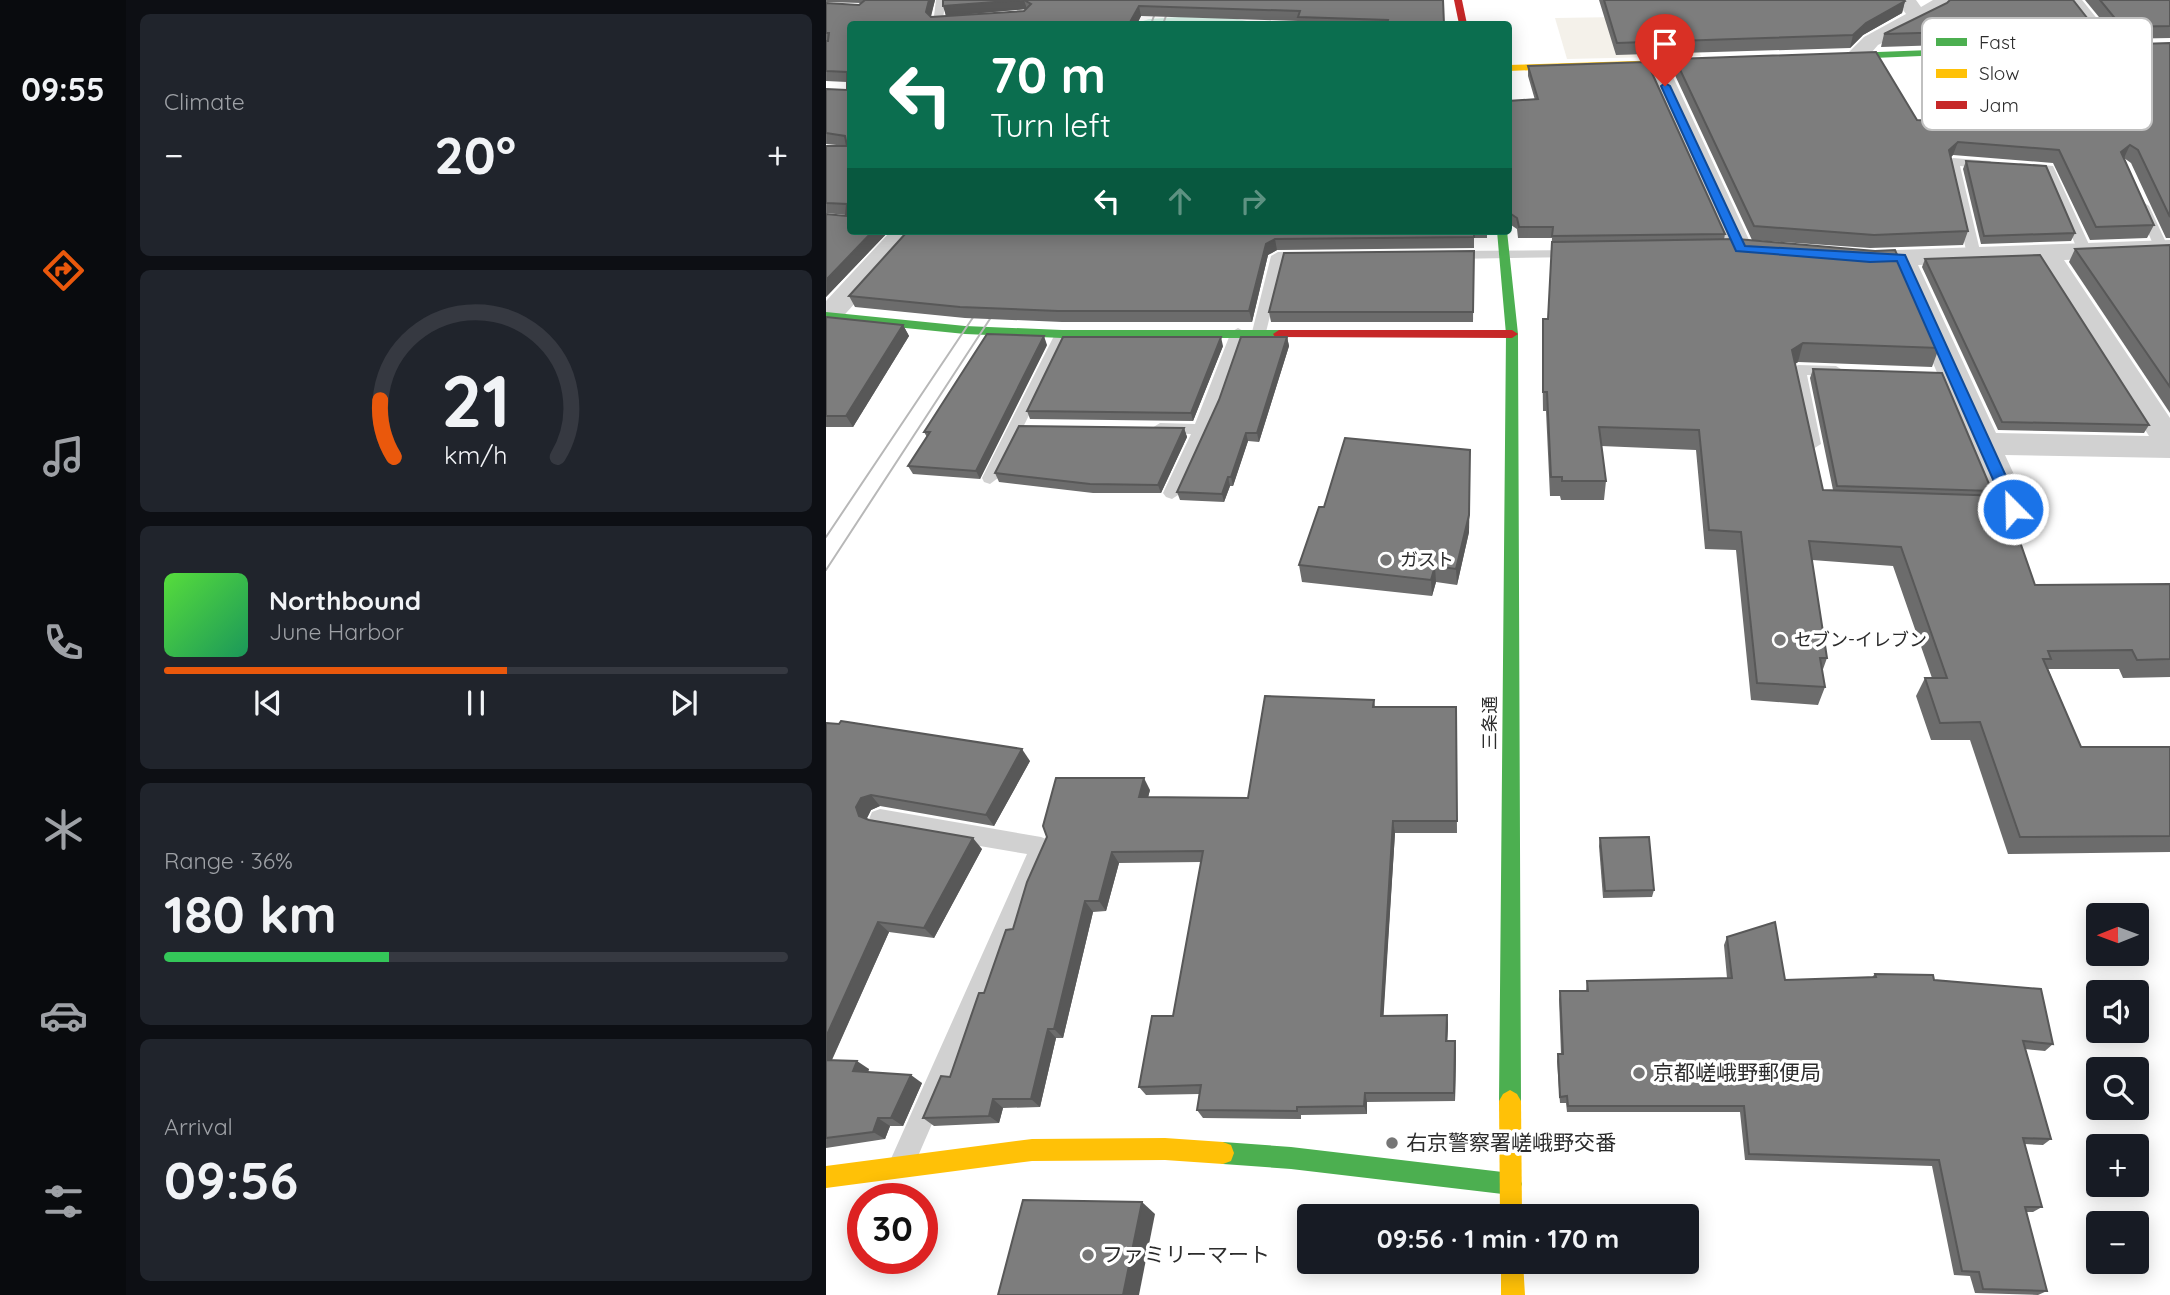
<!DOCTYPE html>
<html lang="en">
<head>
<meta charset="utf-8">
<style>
  body { margin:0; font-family:Quicksand,"Noto Sans JP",sans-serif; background:#20242c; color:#f1f3f6; height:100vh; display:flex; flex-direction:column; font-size:26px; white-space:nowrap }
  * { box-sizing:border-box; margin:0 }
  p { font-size:23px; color:#9ea1a6 }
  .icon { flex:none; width:38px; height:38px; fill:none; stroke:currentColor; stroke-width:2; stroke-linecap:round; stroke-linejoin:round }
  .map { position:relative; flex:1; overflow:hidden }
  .side { display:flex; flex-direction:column; gap:14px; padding:14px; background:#0d0f14; width:700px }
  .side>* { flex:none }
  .guide { position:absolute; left:21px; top:21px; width:665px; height:214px; border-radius:7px; box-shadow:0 4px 18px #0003; background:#0b6e4f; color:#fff; overflow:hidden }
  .needle { width:46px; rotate:269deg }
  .buttons { position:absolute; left:1260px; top:903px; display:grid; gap:14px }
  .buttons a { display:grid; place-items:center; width:63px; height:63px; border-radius:7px; background:#171b24; box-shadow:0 4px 18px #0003; font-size:35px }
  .speed { position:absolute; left:21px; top:1183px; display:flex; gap:14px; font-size:35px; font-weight:700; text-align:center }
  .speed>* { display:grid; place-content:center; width:91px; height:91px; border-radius:50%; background:#171b24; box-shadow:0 4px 18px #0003; line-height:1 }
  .speed .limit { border:10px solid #d22; background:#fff; color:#111 }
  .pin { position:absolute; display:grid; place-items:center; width:60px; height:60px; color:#fff; margin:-72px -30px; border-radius:50% 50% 50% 0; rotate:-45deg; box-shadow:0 0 7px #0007 }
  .pin .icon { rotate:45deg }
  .me { position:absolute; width:77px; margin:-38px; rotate:337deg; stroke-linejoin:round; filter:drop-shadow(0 0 5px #0008) }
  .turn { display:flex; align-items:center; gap:24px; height:147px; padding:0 28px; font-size:32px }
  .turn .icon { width:91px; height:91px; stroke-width:2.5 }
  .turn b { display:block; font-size:49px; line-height:60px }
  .lanes { display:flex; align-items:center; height:66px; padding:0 28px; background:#0003; justify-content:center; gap:35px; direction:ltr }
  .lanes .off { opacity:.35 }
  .big { font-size:52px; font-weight:800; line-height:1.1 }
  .side .widget { flex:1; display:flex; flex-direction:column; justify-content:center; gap:10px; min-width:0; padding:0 24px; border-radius:10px; background:#20242c }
  .side .dial { align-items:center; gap:0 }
  .dial svg { height:182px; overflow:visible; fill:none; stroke:#363941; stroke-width:7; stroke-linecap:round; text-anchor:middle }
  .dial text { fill:#f1f3f6; stroke:none }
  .song { display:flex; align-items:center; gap:21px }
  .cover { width:84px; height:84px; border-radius:10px; background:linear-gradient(135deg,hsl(110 70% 55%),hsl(150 70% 35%)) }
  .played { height:7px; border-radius:4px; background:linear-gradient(90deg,#ea580c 55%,#363941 55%) }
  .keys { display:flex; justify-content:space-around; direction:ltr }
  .heat { display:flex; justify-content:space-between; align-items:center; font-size:38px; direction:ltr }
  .charge { height:10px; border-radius:5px; background:linear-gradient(90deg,#34c759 36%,#363941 0) }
  .trip { position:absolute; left:471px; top:1204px; width:402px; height:70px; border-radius:7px; background:#171b24; box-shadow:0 4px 18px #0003; font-weight:800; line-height:70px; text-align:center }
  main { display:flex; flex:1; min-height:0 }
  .menu { display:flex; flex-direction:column; width:126px; justify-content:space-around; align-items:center; background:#090b0e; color:#9ea1a6 }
  .menu .icon { width:49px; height:49px }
  .menu .current { color:#ea580c }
  .menu b { font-size:32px; color:#f1f3f6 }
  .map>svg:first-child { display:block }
  .green { fill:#f4f1ea }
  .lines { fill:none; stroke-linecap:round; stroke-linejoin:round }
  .stream { fill:#d6f2e7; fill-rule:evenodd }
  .lane { fill:#d1d1d1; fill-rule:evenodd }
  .street { fill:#d1d1d1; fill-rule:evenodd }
  .fast { fill:#4caf50; fill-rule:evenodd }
  .slow { fill:#ffc107; fill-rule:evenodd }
  .jam { fill:#c62828; fill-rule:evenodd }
  .tram { stroke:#b8b8b8; stroke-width:2 }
  .wall { fill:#6c6c6c; fill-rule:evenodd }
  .shaded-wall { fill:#585858 }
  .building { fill:#7d7d7d; stroke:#585858; stroke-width:2 }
  .route { fill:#1a73e8; stroke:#114b97; stroke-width:2 }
  .poi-dot { fill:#767676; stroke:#fff; stroke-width:2.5 }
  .labels { text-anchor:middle; stroke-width:7; stroke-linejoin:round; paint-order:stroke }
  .poi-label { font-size:18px; fill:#2c2c2c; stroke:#fff; text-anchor:start }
  .street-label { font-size:18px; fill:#2c2c2c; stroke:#fff }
  .near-poi-label { font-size:21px; fill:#2c2c2c; stroke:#fff; text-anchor:start }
  .key { fill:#fff; stroke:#c0c0c0; stroke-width:2 }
  .key-label { font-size:19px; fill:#2c2c2c }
</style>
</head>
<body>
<main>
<nav class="menu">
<b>09:55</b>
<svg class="icon current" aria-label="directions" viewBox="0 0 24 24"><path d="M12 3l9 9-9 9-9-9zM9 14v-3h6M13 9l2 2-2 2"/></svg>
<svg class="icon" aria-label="music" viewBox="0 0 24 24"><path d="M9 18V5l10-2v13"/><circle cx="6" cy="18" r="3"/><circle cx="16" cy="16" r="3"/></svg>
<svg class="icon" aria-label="phone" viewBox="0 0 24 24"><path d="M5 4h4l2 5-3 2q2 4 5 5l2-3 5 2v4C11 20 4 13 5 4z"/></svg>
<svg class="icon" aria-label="climate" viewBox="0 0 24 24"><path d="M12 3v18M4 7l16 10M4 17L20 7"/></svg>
<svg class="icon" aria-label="car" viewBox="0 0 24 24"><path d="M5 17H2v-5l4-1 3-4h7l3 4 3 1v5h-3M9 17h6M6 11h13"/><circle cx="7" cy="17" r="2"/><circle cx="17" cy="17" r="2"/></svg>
<svg class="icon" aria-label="filters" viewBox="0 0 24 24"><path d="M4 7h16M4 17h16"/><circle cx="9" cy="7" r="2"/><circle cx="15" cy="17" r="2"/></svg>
</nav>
<section class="side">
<div class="widget"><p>Climate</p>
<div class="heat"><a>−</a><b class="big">20°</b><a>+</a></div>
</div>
<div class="widget dial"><svg viewBox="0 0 100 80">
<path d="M14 69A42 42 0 1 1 86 69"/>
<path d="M14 69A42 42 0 0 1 8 44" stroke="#ea580c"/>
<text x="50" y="56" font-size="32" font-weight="700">21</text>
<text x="50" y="72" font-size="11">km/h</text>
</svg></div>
<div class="widget">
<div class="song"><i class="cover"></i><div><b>Northbound</b><p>June Harbor</p></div></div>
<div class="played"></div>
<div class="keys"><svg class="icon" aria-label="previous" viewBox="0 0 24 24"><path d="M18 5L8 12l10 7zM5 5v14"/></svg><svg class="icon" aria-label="pause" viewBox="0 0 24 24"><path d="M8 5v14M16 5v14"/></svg><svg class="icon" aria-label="next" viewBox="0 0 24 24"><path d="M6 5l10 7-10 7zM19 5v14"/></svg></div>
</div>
<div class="widget"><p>Range · 36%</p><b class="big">180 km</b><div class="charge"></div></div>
<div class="widget"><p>Arrival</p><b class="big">09:56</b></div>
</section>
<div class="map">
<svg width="1344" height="1295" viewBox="0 0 1344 1295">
  <rect width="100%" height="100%" fill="#fff"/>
  <path class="green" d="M858 16 875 56 741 59 729 18Z"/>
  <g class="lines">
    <path class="stream" d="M354 17 406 18 436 24 354 21 308 24 323 19Z"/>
    <g class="lane">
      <path d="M110 0H120L117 18 130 17 135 20 134 22 107 24Z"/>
      <path d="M1127 158 1164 161 1170 165 1164 169 1134 166 1155 255 1148 259 1141 255 1121 162Z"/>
      <path d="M1194 163 1227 166 1266 251 1264 254H1254L1252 251 1218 172 1190 170 1188 167Z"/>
      <path d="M1317 202 1323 206 1343 249 1341 252 1336 253 1329 249 1311 206Z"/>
      <path d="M750 250 757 254 755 257 623 259 616 255 623 251Z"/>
      <path d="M452 252H484L491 256 484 260H458L440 332 433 336 428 335 426 332 445 256Z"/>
      <path d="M412 328 419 332 393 407 355 493 346 499 340 497 337 493 365 434 334 433 326 428 334 423 369 424 405 332Z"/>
      <path d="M236 330 243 334 172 478 164 484 158 482 156 478 229 334Z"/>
      <path d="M972 365 1010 366 1018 371 1010 376 981 375 995 444 987 449 979 444 964 370Z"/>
      <path d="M54 809 215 837 223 840 226 847 86 1170 77 1174 68 1170 64 1161 201 854 54 829 46 826 43 819 46 812Z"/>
    </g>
    <g class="street">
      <path d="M1070 0H1090L1095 7 1107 0H1128L1116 13 1052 45 1039 60H1023L1020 55 1038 37 1080 14Z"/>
      <path d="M1236 0H1256L1294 47 1290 51H1276Z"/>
      <path d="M829 56 837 57 840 62 924 242 966 246 969 252 966 258C947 262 923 259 904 255L901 249 818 62 821 57Z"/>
      <path d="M65 231H107L103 237 84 242 12 322 0 324V301Z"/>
      <path d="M1344 240V256L1238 260 1344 418V458L1179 455 1204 509 1199 517 1187 521 1175 517 1170 509 1065 266 1044 267 1009 263 1005 257 1009 251 1019 249 1044 251ZM1212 261 1323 436 1170 433 1092 265Z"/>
    </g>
    <g class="fast">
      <path d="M1209 46 1212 47V51L1000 60 996 57 1000 54Z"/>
      <path d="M671 231H681L692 334 695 1101 691 1108 684 1112 677 1108 673 1101 680 334Z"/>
      <path d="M0 312 139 326 236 330H453L459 334 453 338H236L139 334 0 320Z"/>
      <path d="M397 1142 465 1147 685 1173 693 1176 696 1184 693 1192 685 1195 465 1169 397 1164 389 1161 386 1153 389 1145Z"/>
    </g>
    <g class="slow">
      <path d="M904 58 905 60 901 63 682 71V65Z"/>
      <path d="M684 1090 691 1094 695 1101 696 1216H674L673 1101 677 1094Z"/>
      <path d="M339 1138 397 1142 405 1145 408 1153 405 1161 397 1164 339 1160 206 1161 0 1188V1166L206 1139Z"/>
      <path d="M675 1262H697L699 1295H675Z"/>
    </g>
    <g class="jam">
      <path d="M628 0H636L641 24H633Z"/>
      <path d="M453 330H686L692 334 686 338 449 337 447 334Z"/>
    </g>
    <g class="tram">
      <path d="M325 24 334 0"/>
      <path d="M337 24 346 0"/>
      <path d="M0 537 158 301"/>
      <path d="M0 570 175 302"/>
    </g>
  </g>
  <g class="wall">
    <path d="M0 0H109L105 17 120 16 117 0H617L618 24H473L472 21 315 16 311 24H24V231H63L0 297V214L20 216V215L0 213V146H21L0 144V89L21 90V82L0 81V3L33 5 35 3 0 2ZM200 9 198 11 134 15Z"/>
    <path d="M773 0H1078L1079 1 1076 13 1037 35 1024 48 790 55Z"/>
    <path d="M1259 0H1344V38L1291 39Z"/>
    <path d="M1121 3 1269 28 1264 40 1055 47 1058 34Z"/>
    <path d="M1344 43V238H1340L1305 163 1298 158 1328 225 1321 238 1264 240 1227 163 1127 155 1125 157 1142 231 1137 245 1044 248 926 240 847 71 849 59 1091 120 1198 124 1154 61 1158 49Z"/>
    <path d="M702 66 899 234 898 240 1113 348 1106 367 972 362 969 364 997 490H1007L984 378 987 369 1166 491 1164 496 1209 585 1344 584V677L1297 678 1293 669H1222L1255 747H1344V852L1182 854 1144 740H1105L1090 696 1099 678H1106L1067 566 986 560 1001 658 996 672 999 687 992 705 925 700 910 550 879 549 870 450 775 446 780 481 778 500H735L734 496H724L720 411H717L716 338 717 319H722L726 238H692L691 229 682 223V101L709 100 702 76Z"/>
    <path d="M1140 161 1249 233 1245 241 1155 244 1137 169Z"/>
    <path d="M89 231H661V238H648V248L451 250 442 255 426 322H236L139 318 29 307 23 296Z"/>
    <path d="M1344 245V413L1243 262 1249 249Z"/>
    <path d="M648 251 647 322H445L443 312Z"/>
    <path d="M1099 259 1323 425 1318 433 1172 430 1096 267Z"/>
    <path d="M0 317 77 325 83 336 27 427H0Z"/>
    <path d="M461 337 463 346 433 442 422 441 407 486H404L398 502 354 500 351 492Z"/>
    <path d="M221 345 154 479 87 474 82 466 101 437 98 432Z"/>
    <path d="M397 346 367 421 204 419 201 411Z"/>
    <path d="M358 428 361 437 335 493H267L173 482 169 473Z"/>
    <path d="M644 466 643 532 631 585 610 582 606 596 476 582 473 565 498 507Z"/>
    <path d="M548 700 549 707H630L631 833H569L557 1016 621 1015 622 1024 621 1041H629L630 1050 629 1101 541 1102V1114L475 1115V1119L377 1118 371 1110 373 1094 320 1095 313 1087 347 1016 375 862 293 863 280 911 267 912 237 1038H230L214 1107 177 1108 173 1123 108 1126 97 1118 124 1077 158 993 187 929 324 790 322 797 422 798Z"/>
    <path d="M0 723 204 761 168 826 54 806 45 810 41 818V819L156 849 108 938 63 932 6 1060 43 1069 42 1072 96 1083 77 1126H64L59 1139 0 1148Z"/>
    <path d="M774 838 828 890 826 897 777 898 773 846Z"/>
    <path d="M901 937 959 980 1046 977 1049 974 1108 980 1227 1044 1219 1051 1199 1049 1225 1139 1217 1145 1199 1144 1216 1207 1207 1212H1200L1221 1291 1212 1295 1149 1293 1144 1276 1128 1275 1106 1166 919 1160 914 1112H741L740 1103H734L731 1061 732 1054H735L733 999 734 991H760L761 981 901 978 898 945Z"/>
  </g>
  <g class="shaded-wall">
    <path d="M103 0H109L103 22 100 12Z"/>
    <path d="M198 0 201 9 120 16 117 6Z"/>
    <path d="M1079 1 1076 13 1037 35 1024 48 1027 35 1040 23Z"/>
    <path d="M313 6 315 16 311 24H303Z"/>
    <path d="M1132 142 1127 155 1118 163 1123 150Z"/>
    <path d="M1304 145 1298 158 1289 165 1295 152Z"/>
    <path d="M47 231H63L0 297V280Z"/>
    <path d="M449 239 451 250 442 255 426 322 423 311 440 244Z"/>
    <path d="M77 325 83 336 27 427 20 416Z"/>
    <path d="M218 336 221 345 154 479 150 471Z"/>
    <path d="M395 337 397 346 367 421 365 413Z"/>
    <path d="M461 337 463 346 433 442 431 433Z"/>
    <path d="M977 343 972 362 962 369 966 350Z"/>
    <path d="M358 428 361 437 335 493 332 485Z"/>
    <path d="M420 433 422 441 407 486 405 477Z"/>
    <path d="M644 450 643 532 631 585 630 569Z"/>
    <path d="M402 477 404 486 398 502 396 494Z"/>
    <path d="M609 566 610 582 606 596 605 580Z"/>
    <path d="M196 749 204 761 168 826 160 815Z"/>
    <path d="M318 778 324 790 319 809 313 797Z"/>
    <path d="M45 795 54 806 45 810 41 818 44 827 33 816 30 807 35 798Z"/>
    <path d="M567 821 569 833 557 1025 555 1016Z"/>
    <path d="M147 838 156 849 108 938 98 928Z"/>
    <path d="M286 852 293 863 280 911 273 901Z"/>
    <path d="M259 901 267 912 237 1038 228 1029Z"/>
    <path d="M52 922 63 932 2 1068 0 1066V1037Z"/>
    <path d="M621 1015 622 1024 621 1050 620 1041Z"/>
    <path d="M222 1029 230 1038 214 1107 205 1099Z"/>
    <path d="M629 1041 630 1050 629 1101 628 1093Z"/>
    <path d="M31 1061 43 1069 39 1080 27 1071Z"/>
    <path d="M85 1075 96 1083 77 1126 65 1118Z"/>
    <path d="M539 1093 541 1102V1114L538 1106Z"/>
    <path d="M167 1099 177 1108 173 1123 163 1116Z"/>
    <path d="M52 1118 64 1126 59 1139 47 1132Z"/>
    <path d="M316 1202 329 1214 313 1295H297Z"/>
  </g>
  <g class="building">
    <path d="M39 0H103L100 12 105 17 198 11 205 4 198 0H617L618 24H561L562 20 472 17 474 11 313 6 303 24H24V231H47L0 280V214L20 216 21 204 0 203V146H21L19 136 0 133V89L21 90V72L0 71V41H2L3 33H0V3L33 5Z"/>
    <path d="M117 0H194L117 6Z"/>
    <path d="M778 0H1078L1079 1 1040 23 1027 35 791 43Z"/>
    <path d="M1124 0H1247L1269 28 1058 34 1121 3Z"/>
    <path d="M1274 0H1344V26L1296 27Z"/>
    <path d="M1344 43V217L1312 150 1304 145 1295 152 1328 225 1270 227 1233 150 1132 142 1123 150 1142 231 1048 235 928 226 849 59 1050 52 1091 120 1212 124 1158 49Z"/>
    <path d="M821 62 899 234 726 236 727 227H693L691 218 682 212V101L712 99 702 66Z"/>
    <path d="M1140 161 1220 166 1249 233 1158 236Z"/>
    <path d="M89 231H648V237L449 239 440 244 423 311H232L134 307 23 296 80 233Z"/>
    <path d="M911 239 1049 251 1069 250 1113 348 977 343 966 350 997 490 1178 496 1209 585 1344 584V659L1311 660 1306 650 1222 651 1225 659H1217L1255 747H1344V836L1194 837 1154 722 1114 723 1099 678H1121L1075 547 983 541 1001 658H994L999 687 931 683 915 532 883 530 873 430 773 427 780 481H736V477H725L721 392H717V319H722L726 242Z"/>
    <path d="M1344 245V387L1249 249Z"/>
    <path d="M648 251 647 312H443L458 253Z"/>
    <path d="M1214 255 1323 425 1176 422 1099 259Z"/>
    <path d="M0 317 77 325 20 416H0Z"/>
    <path d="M161 334 218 336 150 471 82 466 104 432H98Z"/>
    <path d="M237 337H395L365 413 201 411Z"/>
    <path d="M415 337H461L431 433H420L405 477H402L396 494 351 492 393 400Z"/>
    <path d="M987 369 1116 373 1166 491 1011 486Z"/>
    <path d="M193 426 358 428 332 485 264 484 169 473Z"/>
    <path d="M519 438 644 450 643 515 630 569 609 566 605 580 473 565 493 507H498Z"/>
    <path d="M439 696 548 700 547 707H630L631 821H567L555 1016 621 1015 620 1041H629L628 1093H539L538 1106 471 1107V1111L371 1110 375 1085 313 1087 326 1016H347L377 851 286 852 273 901H259L228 1029H222L205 1099H167L163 1116 97 1118 115 1076 124 1077 153 993H158L180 930 187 929 201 882 221 837 217 826 230 778H318L313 797 422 798Z"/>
    <path d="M15 721 196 749 160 815 45 795 35 798 30 807 33 816 43 820 147 838 98 928 52 922 0 1037V723L13 724Z"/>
    <path d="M823 837 828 890 779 891 774 838Z"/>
    <path d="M949 922 959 980 1050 977 1049 974 1107 975 1108 980 1215 989 1227 1044 1197 1041 1225 1139 1197 1138 1216 1207H1199L1221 1291 1157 1289 1153 1272 1136 1271 1113 1160 923 1154 918 1106H742L741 1096 734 1097 732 1054H737L734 991H762L761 981 906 978 901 937Z"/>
    <path d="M0 1060 31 1061 27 1071 85 1075 65 1118H52L47 1132 0 1138Z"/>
    <path d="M197 1200 316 1202 297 1295H172Z"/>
  </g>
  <path class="route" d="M839 83 844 86 919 246 1079 255 1195 509 1192 512H1182L1180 509 1071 261 1044 262 910 251 835 86Z"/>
  <g class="poi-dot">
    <circle cx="560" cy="560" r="7"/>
    <circle cx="954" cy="640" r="7"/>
    <circle cx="813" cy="1073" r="7"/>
    <circle cx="566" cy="1143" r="7"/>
    <circle cx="262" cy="1255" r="7"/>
  </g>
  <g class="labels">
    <g class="poi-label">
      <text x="574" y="566">ガスト</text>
      <text x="968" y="646">セブン-イレブン</text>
    </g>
    <g class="street-label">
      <text transform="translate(664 723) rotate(-90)" y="6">三条通</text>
    </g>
    <g class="near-poi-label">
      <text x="827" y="1080">京都嵯峨野郵便局</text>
      <text x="580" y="1150">右京警察署嵯峨野交番</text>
      <text x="276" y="1262">ファミリーマート</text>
    </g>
  </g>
  <rect x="1096" y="18" width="230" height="112" rx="10" class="key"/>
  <rect x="1110" y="38" width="31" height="8" fill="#4caf50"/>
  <rect x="1110" y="69" width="31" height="9" fill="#ffc107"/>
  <rect x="1110" y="101" width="31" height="8" fill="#c62828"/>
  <g class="key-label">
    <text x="1153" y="49">Fast</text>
    <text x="1153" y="80">Slow</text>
    <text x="1153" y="112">Jam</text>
  </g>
</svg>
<div class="buttons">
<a><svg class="needle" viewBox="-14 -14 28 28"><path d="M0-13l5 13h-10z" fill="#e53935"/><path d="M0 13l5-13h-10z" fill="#9ea1a6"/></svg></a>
<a><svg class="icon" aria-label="sound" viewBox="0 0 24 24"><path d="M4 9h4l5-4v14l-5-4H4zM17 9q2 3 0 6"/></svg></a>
<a><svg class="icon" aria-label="search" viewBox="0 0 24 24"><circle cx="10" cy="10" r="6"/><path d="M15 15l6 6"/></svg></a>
<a>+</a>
<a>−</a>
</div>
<div class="speed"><div class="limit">30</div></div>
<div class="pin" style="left:839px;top:86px;background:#d93025"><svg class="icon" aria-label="arrive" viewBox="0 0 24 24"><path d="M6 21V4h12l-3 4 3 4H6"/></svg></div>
<svg class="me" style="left:1187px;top:509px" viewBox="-20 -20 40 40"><circle r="17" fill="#1a73e8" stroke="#fff" stroke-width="3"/><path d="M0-11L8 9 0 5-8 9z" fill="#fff"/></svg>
<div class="trip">09:56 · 1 min · 170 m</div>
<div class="guide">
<div class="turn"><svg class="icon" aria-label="left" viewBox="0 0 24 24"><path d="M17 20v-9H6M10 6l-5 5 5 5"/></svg><div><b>70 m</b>Turn left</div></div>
<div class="lanes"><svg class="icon" aria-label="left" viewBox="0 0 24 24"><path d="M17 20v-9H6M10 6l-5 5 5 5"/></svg><svg class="icon off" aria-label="ahead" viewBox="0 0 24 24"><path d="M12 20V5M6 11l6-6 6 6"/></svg><svg class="icon off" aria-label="right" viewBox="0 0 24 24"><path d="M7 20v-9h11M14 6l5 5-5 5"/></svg></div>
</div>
</div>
</main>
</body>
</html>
